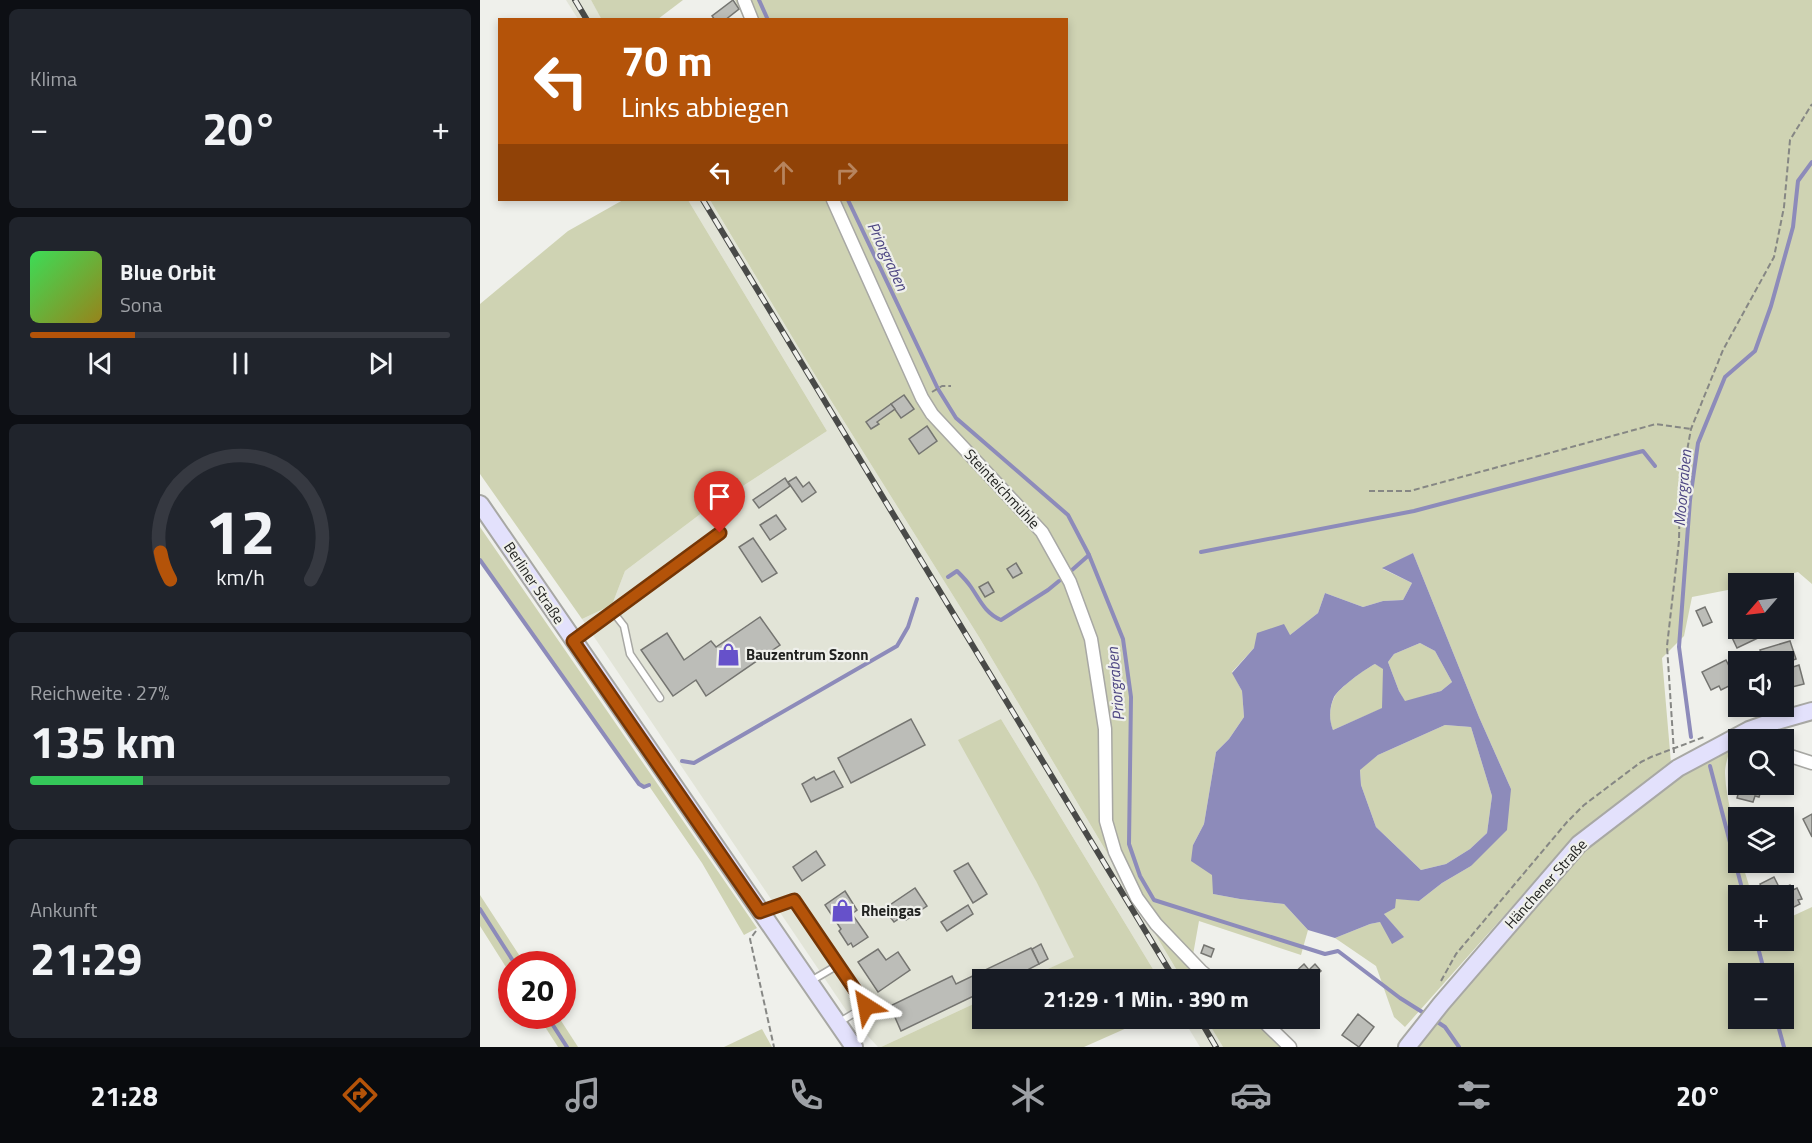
<!DOCTYPE html>
<html lang="de">
<head>
<meta charset="utf-8">
<style>
  body { margin:0; font-family:"Titillium Web",sans-serif; background:#20242c; color:#f1f3f6; height:100vh; display:flex; flex-direction:column; font-size:22px; white-space:nowrap }
  * { box-sizing:border-box; margin:0 }
  p { font-size:20px; color:#9ea1a6 }
  .icon { flex:none; width:33px; height:33px; fill:none; stroke:currentColor; stroke-width:2; stroke-linecap:round; stroke-linejoin:round }
  .map { position:relative; flex:1; overflow:hidden }
  .drawer { display:flex; flex-direction:column; gap:9px; padding:9px; background:#0d0f14; width:480px }
  .drawer>* { flex:none }
  .banner { position:absolute; left:18px; top:18px; width:570px; height:183px; border-radius:0px; box-shadow:0 3px 9px #0003; background:#b45309; color:#fff; overflow:hidden }
  .needle { width:39px; rotate:242deg }
  .controls { position:absolute; left:1248px; top:573px; display:grid; gap:12px }
  .controls a { display:grid; place-items:center; width:66px; height:66px; border-radius:0px; background:#171b24; box-shadow:0 3px 9px #0003; font-size:30px }
  .speed { position:absolute; left:18px; top:951px; display:flex; gap:12px; font-size:30px; font-weight:700; text-align:center }
  .speed>* { display:grid; place-content:center; width:78px; height:78px; border-radius:50%; background:#171b24; box-shadow:0 3px 9px #0003; line-height:1 }
  .speed .limit { border:9px solid #d22; background:#fff; color:#111 }
  .pin { position:absolute; display:grid; place-items:center; width:51px; height:51px; color:#fff; margin:-62px -26px; border-radius:50% 50% 50% 0; rotate:-45deg; box-shadow:0 0 6px #0007 }
  .pin .icon { rotate:45deg }
  .me { position:absolute; width:66px; margin:-33px; rotate:326deg; stroke-linejoin:round; filter:drop-shadow(0 0 4px #0008) }
  .turn { display:flex; align-items:center; gap:21px; height:126px; padding:0 24px; font-size:27px }
  .turn .icon { width:78px; height:78px; stroke-width:2.5 }
  .turn b { display:block; font-size:42px; line-height:51px }
  .lanes { display:flex; align-items:center; height:57px; padding:0 24px; background:#0003; justify-content:center; gap:30px; direction:ltr }
  .lanes .off { opacity:.35 }
  .big { font-size:45px; font-weight:700; line-height:1.1 }
  .drawer .card { flex:1; display:flex; flex-direction:column; justify-content:center; gap:9px; min-width:0; padding:0 21px; border-radius:9px; background:#20242c }
  .drawer .dial { align-items:center; gap:0 }
  .dial svg { height:156px; overflow:visible; fill:none; stroke:#363941; stroke-width:7; stroke-linecap:round; text-anchor:middle }
  .dial text { fill:#f1f3f6; stroke:none }
  .song { display:flex; align-items:center; gap:18px }
  .cover { width:72px; height:72px; border-radius:9px; background:linear-gradient(135deg,hsl(130 70% 55%),hsl(50 70% 35%)) }
  .played { height:6px; border-radius:3px; background:linear-gradient(90deg,#b45309 25%,#363941 25%) }
  .keys { display:flex; justify-content:space-around; direction:ltr }
  .heat { display:flex; justify-content:space-between; align-items:center; font-size:33px; direction:ltr }
  .charge { height:9px; border-radius:4px; background:linear-gradient(90deg,#34c759 27%,#363941 0) }
  .trip { position:absolute; left:492px; top:969px; width:348px; height:60px; border-radius:0px; background:#171b24; box-shadow:0 3px 9px #0003; font-weight:700; line-height:60px; text-align:center }
  .dock { display:flex; height:96px; justify-content:space-around; align-items:center; background:#090b0e; color:#9ea1a6 }
  .dock .icon { width:42px; height:42px }
  .dock .on { color:#b45309 }
  .dock b { font-size:27px; color:#f1f3f6 }
  main { display:flex; flex:1; min-height:0 }
  .map>svg:first-child { display:block }
  .built { fill:#e2e4d7 }
  .green { fill:#cfd3b3; fill-rule:evenodd }
  .water { fill:#8d8bba; fill-rule:evenodd }
  .lines { fill:none; stroke-linecap:round; stroke-linejoin:round }
  .stream { stroke:#8d8bba; stroke-width:4 }
  .building { fill:#bcbdb8; stroke:#757571; stroke-width:1.5 }
  .lane-casing { stroke:#a8a8a4; stroke-width:9 }
  .street-casing { stroke:#a8a8a4; stroke-width:15 }
  .secondary-casing { stroke:#a8a8a4; stroke-width:20 }
  .path { stroke:#868784; stroke-width:2; stroke-dasharray:6 3; stroke-linecap:butt }
  .lane { stroke:#fff; stroke-width:6 }
  .street { stroke:#fff; stroke-width:12 }
  .secondary { stroke:#e3e1fc; stroke-width:16 }
  .rail-casing { stroke:#494a48; stroke-width:6 }
  .rail { stroke:#eff0eb; stroke-width:4; stroke-dasharray:11; stroke-linecap:butt }
  .route-casing { stroke:#753606; stroke-width:15 }
  .route { stroke:#b45309; stroke-width:10 }
  .labels { text-anchor:middle; stroke-width:4.5; stroke-linejoin:round; paint-order:stroke }
  .street-label { font-size:15px; fill:#222321; stroke:#eff0eb }
  .poi-label { font-size:15px; font-weight:bold; fill:#222321; stroke:#eff0eb; text-anchor:start }
  .water-label { font-size:16px; font-style:italic; fill:#4c4582; stroke:#eff0eb }
</style>
</head>
<body>
<main>
<section class="drawer">
<div class="card"><p>Klima</p>
<div class="heat"><a>−</a><b class="big">20°</b><a>+</a></div>
</div>
<div class="card">
<div class="song"><i class="cover"></i><div><b>Blue Orbit</b><p>Sona</p></div></div>
<div class="played"></div>
<div class="keys"><svg class="icon" aria-label="previous" viewBox="0 0 24 24"><path d="M18 5L8 12l10 7zM5 5v14"/></svg><svg class="icon" aria-label="pause" viewBox="0 0 24 24"><path d="M8 5v14M16 5v14"/></svg><svg class="icon" aria-label="next" viewBox="0 0 24 24"><path d="M6 5l10 7-10 7zM19 5v14"/></svg></div>
</div>
<div class="card dial"><svg viewBox="0 0 100 80">
<path d="M14 69A42 42 0 1 1 86 69"/>
<path d="M14 69A42 42 0 0 1 9 55" stroke="#b45309"/>
<text x="50" y="56" font-size="32" font-weight="700">12</text>
<text x="50" y="72" font-size="11">km/h</text>
</svg></div>
<div class="card"><p>Reichweite · 27%</p><b class="big">135 km</b><div class="charge"></div></div>
<div class="card"><p>Ankunft</p><b class="big">21:29</b></div>
</section>
<div class="map">
<svg width="1332" height="1047" viewBox="0 0 1332 1047">
  <rect width="100%" height="100%" fill="#eff0eb"/>
  <g class="built">
    <path d="M86 0H111L122 19H98Z"/>
    <path d="M208 200H230L335 375 499 637 702 979H679L521 719 556 881 595 957 546 979 502 980V1000L401 1047H398L372 1019 102 619 132 605 145 571 223 512 347 431Z"/>
    <path d="M703 1019H726L743 1047H720Z"/>
  </g>
  <g class="green">
    <path d="M111 0H203L178 19 122 20Z"/>
    <path d="M255 0H1332V584L1318 572 1276 583 1258 584V588L1212 597 1204 636 1182 658 1191 763 1093 838 925 1027 914 1017 896 966 855 938 890 924 900 922 923 937 904 914 916 898 939 901 962 883 991 866 1031 789 999 717 933 553 903 569 932 583 923 600 903 601 883 607 845 593 838 613 810 635 774 648 752 672 762 691 764 717 749 739 736 752 724 824 713 845 733 875V894L760 899 804 904 828 930 821 955 719 921 711 966 728 979H702L499 637 335 375 230 200H586V20L264 19Z"/>
    <path d="M143 200H208L347 431 223 512 145 571 132 605 102 619 0 474V304L88 231Z"/>
    <path d="M0 527 277 928 264 935 222 863 169 786 164 787 159 784 0 560Z"/>
    <path d="M940 643 955 651 972 682 961 691 925 702 919 691 908 662 914 654Z"/>
    <path d="M895 664 903 668V708L853 730C849 720 849 708 854 698 858 688 885 669 895 664Z"/>
    <path d="M521 719 679 979H546L594 957 556 881 478 740Z"/>
    <path d="M965 725 991 727 1012 796 1007 833 990 849 966 864 941 870 896 827 881 785 880 769 898 755Z"/>
    <path d="M1251 745C1249 754 1245 764 1245 773 1246 803 1258 833 1258 862L1262 863 1272 895 1258 896V940H1304V920L1332 907V1047H939L1028 934 1104 848 1196 779ZM1258 974H1304V1018H1258Z"/>
    <path d="M0 895 45 964H32L31 975 0 926Z"/>
    <path d="M502 1000V1018L667 1019 604 1047H401Z"/>
    <path d="M58 1016H78L98 1047H78Z"/>
    <path d="M726 1019H775L807 1047H743Z"/>
    <path d="M282 1029 292 1047H244Z"/>
  </g>
  <path class="water" d="M933 553 999 717 1031 789 1027 830 991 866 962 883 939 901 916 899 915 908 904 914 924 937 912 944 900 922 890 924 855 938 828 930 804 904 760 899 733 894 732 875 711 861 713 845 724 824 736 752 749 739 764 717 762 691 752 673 774 648 777 633 804 624 810 635 838 613 845 593 883 607 903 601 923 600 932 583 902 568ZM940 643 955 651 972 682 961 691 925 701 919 691 908 662 914 654ZM895 664 903 669 902 708 853 730C849 720 849 708 854 697 859 688 885 669 895 664ZM965 725 991 727 1012 796 1007 833 990 849 966 864 941 870 896 827 881 785 880 770 898 755Z"/>
  <g class="lines">
    <g class="stream">
      <path d="M279 0 288 20"/>
      <path d="M368 200 458 389 476 418 588 515 609 555 643 639 651 697 649 844 660 876 674 900 845 954 858 951 920 998 947 1015"/>
      <path d="M721 552 934 511 1163 451 1175 466"/>
      <path d="M0 560 159 784 164 787 169 785"/>
      <path d="M592 570 609 555"/>
      <path d="M468 577 477 571C482 576 487 581 491 587 500 600 505 613 521 620L568 590 579 581"/>
      <path d="M1211 737 1199 647 1210 500 1218 443 1245 377 1275 351 1291 306 1313 227 1318 181 1332 162"/>
      <path d="M202 761 214 763 417 646 428 627 437 599"/>
      <path d="M1230 766 1264 896"/>
      <path d="M0 909 35 964"/>
      <path d="M1276 940 1285 974"/>
      <path d="M67 1016 87 1047"/>
      <path d="M1296 1018 1304 1047"/>
      <path d="M953 1019 965 1027 979 1047"/>
    </g>
  </g>
  <g class="building">
    <path d="M253 0 259 9 245 20H235L232 16Z"/>
    <path d="M424 395 434 409 421 418 411 404Z"/>
    <path d="M411 404 415 409 397 422 399 424 391 429 386 422Z"/>
    <path d="M447 426 457 441 439 454 429 439Z"/>
    <path d="M316 477 323 487 329 482 336 492 322 502 308 482Z"/>
    <path d="M305 478 310 486 279 508 273 500Z"/>
    <path d="M296 515 306 529 290 540 280 525Z"/>
    <path d="M273 538 297 573 282 582 259 547Z"/>
    <path d="M536 563 542 573 533 578 527 569Z"/>
    <path d="M508 582 514 592 505 597 499 587Z"/>
    <path d="M1225 607 1232 622 1223 626 1216 611Z"/>
    <path d="M280 617 300 645 226 696 216 680 193 696 161 650 187 633 204 660 231 641 236 647Z"/>
    <path d="M1258 627V628H1279L1282 636 1257 648 1249 631Z"/>
    <path d="M1310 641 1316 659 1304 663V662H1284L1280 650Z"/>
    <path d="M1246 660 1257 682 1241 690 1239 686 1231 690 1222 672Z"/>
    <path d="M1319 665 1324 684 1304 689V670Z"/>
    <path d="M431 719 445 745 371 783 358 758Z"/>
    <path d="M354 771 363 787 331 802 322 784 334 777 336 780Z"/>
    <path d="M1261 784H1283L1279 797 1275 796 1273 802 1257 798Z"/>
    <path d="M1332 814V837L1323 819Z"/>
    <path d="M336 851 345 865 322 881 313 867Z"/>
    <path d="M488 863 507 894 493 903 474 871Z"/>
    <path d="M1294 877 1299 887 1302 889 1310 885 1313 890 1317 888 1322 899 1318 900 1320 904 1304 912V896H1286L1280 884Z"/>
    <path d="M435 888 447 906 426 920 423 916 414 922 404 909Z"/>
    <path d="M365 891 377 910 372 914 388 937 373 947 371 943 368 945 359 931 361 929 345 905Z"/>
    <path d="M488 905 493 914 467 931 461 922Z"/>
    <path d="M561 944 568 959 559 964 552 949Z"/>
    <path d="M724 945 734 949 731 957 721 953Z"/>
    <path d="M551 948 559 964 528 980H502V992L421 1031 410 1006 472 976 476 984Z"/>
    <path d="M398 949 406 960 418 952 430 970 398 992 378 962Z"/>
    <path d="M824 964 829 970 835 964 841 971 830 981V980H816L812 975Z"/>
    <path d="M878 1014 894 1027 879 1047 862 1035Z"/>
  </g>
  <g class="lines">
    <defs>
      <g id="lane">
        <path d="M133 612 144 626 150 654 180 698"/>
        <path d="M96 639 240 533"/>
        <path d="M282 911 314 900 386 1006 358 1023"/>
        <path d="M329 982 358 965"/>
      </g>
      <g id="street">
        <path d="M264 0 272 20"/>
        <path d="M353 200 442 398 452 414 562 532 590 582 611 639 625 729 626 821 635 852 657 898 676 924 721 971 732 980"/>
        <path d="M1304 754 1332 763"/>
        <path d="M780 1018 810 1047"/>
      </g>
      <g id="secondary">
        <path d="M0 504 374 1047"/>
        <path d="M927 1047 961 1004 1099 844 1198 768 1269 730 1286 724 1332 711"/>
      </g>
    </defs>
    <use href="#lane" class="lane-casing"/>
    <use href="#street" class="street-casing"/>
    <use href="#secondary" class="secondary-casing"/>
    <g class="path">
      <path d="M452 392 462 386H471"/>
      <path d="M889 491H930L1176 424 1211 429"/>
      <path d="M1194 753 1187 646 1199 541 1200 489 1211 429 1243 350 1294 257 1304 207 1310 140 1332 104"/>
      <path d="M276 931 270 939 294 1047"/>
      <path d="M961 981 976 954 1087 822 1104 805 1161 762 1171 757 1224 737"/>
    </g>
    <use href="#lane" class="lane"/>
    <use href="#street" class="street"/>
    <use href="#secondary" class="secondary"/>
    <defs>
      <g id="rail">
        <path d="M95 0 107 20"/>
        <path d="M223 200 695 980"/>
        <path d="M719 1018 736 1047"/>
      </g>
    </defs>
    <use href="#rail" class="rail-casing"/>
    <use href="#rail" class="rail"/>
  </g>
  <g class="lines">
    <defs>
      <path id="route" d="M240 533 93 641 280 912 314 900 386 1006"/>
    </defs>
    <use href="#route" class="route-casing"/>
    <use href="#route" class="route"/>
  </g>
  <defs>
    <symbol id="shop-bare" viewBox="-9 -9 18 18"><path d="M-5-2.5h2.3a2.7 3.5 0 0 1 5.4 0H5L5.5 6h-11ZM-1.5-2.5h3a1.5 2.3 0 0 0-3 0Z" fill="#6651ca" stroke="#eff0eb" stroke-width="2.5" paint-order="stroke"/></symbol>
  </defs>
  <g fill-rule="evenodd">
    <use href="#shop-bare" x="232" y="638" width="33" height="33"/>
    <use href="#shop-bare" x="346" y="894" width="33" height="33"/>
  </g>
  <g class="labels">
    <g class="street-label">
      <text transform="translate(522 489) rotate(47)" y="5">Steinteichmühle</text>
      <text transform="translate(54 583) rotate(56)" y="5">Berliner Straße</text>
      <text transform="translate(1066 884) rotate(-48)" y="5">Hänchener Straße</text>
    </g>
    <g class="poi-label">
      <text x="266" y="660">Bauzentrum Szonn</text>
      <text x="381" y="916">Rheingas</text>
    </g>
    <g class="water-label">
      <text transform="translate(408 256) rotate(65)" y="6">Priorgraben</text>
      <text transform="translate(1202 488) rotate(-85)" y="6">Moorgraben</text>
      <text transform="translate(635 684) rotate(-95)" y="6">Priorgraben</text>
    </g>
  </g>
</svg>
<div class="controls">
<a><svg class="needle" viewBox="-14 -14 28 28"><path d="M0-13l5 13h-10z" fill="#e53935"/><path d="M0 13l5-13h-10z" fill="#9ea1a6"/></svg></a>
<a><svg class="icon" aria-label="sound" viewBox="0 0 24 24"><path d="M4 9h4l5-4v14l-5-4H4zM17 9q2 3 0 6"/></svg></a>
<a><svg class="icon" aria-label="search" viewBox="0 0 24 24"><circle cx="10" cy="10" r="6"/><path d="M15 15l6 6"/></svg></a>
<a><svg class="icon" aria-label="layers" viewBox="0 0 24 24"><path d="M12 4l9 5-9 5-9-5zM3 14l9 5 9-5"/></svg></a>
<a>+</a>
<a>−</a>
</div>
<div class="speed"><div class="limit">20</div></div>
<div class="pin" style="left:240px;top:533px;background:#d93025"><svg class="icon" aria-label="arrive" viewBox="0 0 24 24"><path d="M6 21V4h12l-3 4 3 4H6"/></svg></div>
<svg class="me" style="left:386px;top:1006px" viewBox="-20 -20 40 40"><path d="M0-17L14 15 0 8-14 15z" fill="#b45309" stroke="#fff" stroke-width="4"/></svg>
<div class="trip">21:29 · 1 Min. · 390 m</div>
<div class="banner">
<div class="turn"><svg class="icon" aria-label="left" viewBox="0 0 24 24"><path d="M17 20v-9H6M10 6l-5 5 5 5"/></svg><div><b>70 m</b>Links abbiegen</div></div>
<div class="lanes"><svg class="icon" aria-label="left" viewBox="0 0 24 24"><path d="M17 20v-9H6M10 6l-5 5 5 5"/></svg><svg class="icon off" aria-label="ahead" viewBox="0 0 24 24"><path d="M12 20V5M6 11l6-6 6 6"/></svg><svg class="icon off" aria-label="right" viewBox="0 0 24 24"><path d="M7 20v-9h11M14 6l5 5-5 5"/></svg></div>
</div>
</div>
</main>
<nav class="dock">
<b>21:28</b>
<svg class="icon on" aria-label="directions" viewBox="0 0 24 24"><path d="M12 3l9 9-9 9-9-9zM9 14v-3h6M13 9l2 2-2 2"/></svg>
<svg class="icon" aria-label="music" viewBox="0 0 24 24"><path d="M9 18V5l10-2v13"/><circle cx="6" cy="18" r="3"/><circle cx="16" cy="16" r="3"/></svg>
<svg class="icon" aria-label="phone" viewBox="0 0 24 24"><path d="M5 4h4l2 5-3 2q2 4 5 5l2-3 5 2v4C11 20 4 13 5 4z"/></svg>
<svg class="icon" aria-label="climate" viewBox="0 0 24 24"><path d="M12 3v18M4 7l16 10M4 17L20 7"/></svg>
<svg class="icon" aria-label="car" viewBox="0 0 24 24"><path d="M5 17H2v-5l4-1 3-4h7l3 4 3 1v5h-3M9 17h6M6 11h13"/><circle cx="7" cy="17" r="2"/><circle cx="17" cy="17" r="2"/></svg>
<svg class="icon" aria-label="filters" viewBox="0 0 24 24"><path d="M4 7h16M4 17h16"/><circle cx="9" cy="7" r="2"/><circle cx="15" cy="17" r="2"/></svg>
<b>20°</b>
</nav>
</body>
</html>
